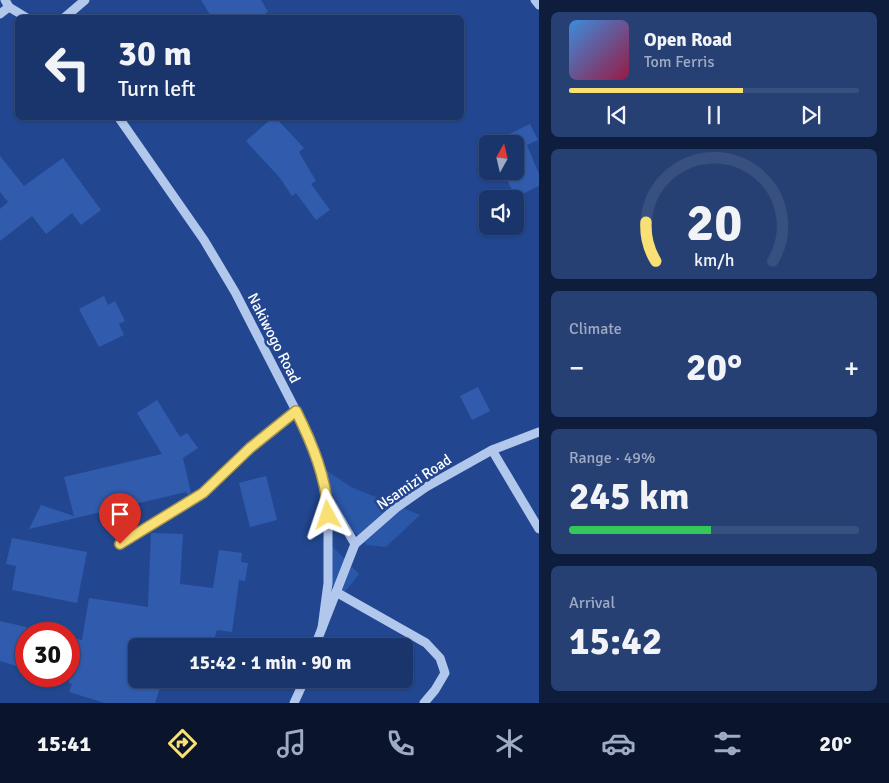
<!DOCTYPE html>
<html lang="en">
<head>
<meta charset="utf-8">
<style>
  body { margin:0; font-family:Signika,sans-serif; background:#274074; color:#f1f3f6; height:100vh; display:flex; flex-direction:column; font-size:19px; white-space:nowrap }
  * { box-sizing:border-box; margin:0 }
  p { font-size:16px; color:#9fabc2 }
  .icon { flex:none; width:28px; height:28px; fill:none; stroke:currentColor; stroke-width:2; stroke-linecap:round; stroke-linejoin:round }
  .map { position:relative; flex:1; overflow:hidden }
  .drawer { display:flex; flex-direction:column; gap:12px; padding:12px; background:#0e1d3b; width:350px }
  .drawer>* { flex:none }
  .top-card { position:absolute; left:15px; top:15px; width:449px; height:105px; border-radius:8px; box-shadow:0 1px 4px #0004,0 0 0 1px #38507f; background:#1a356c; color:#f1f3f6; overflow:hidden }
  .needle { width:32px; rotate:8deg }
  .buttons { position:absolute; left:479px; top:135px; display:grid; gap:10px }
  .buttons a { display:grid; place-items:center; width:45px; height:45px; border-radius:8px; background:#1a356c; box-shadow:0 1px 4px #0004,0 0 0 1px #38507f; font-size:25px }
  .speed { position:absolute; left:15px; top:622px; display:flex; gap:10px; font-size:25px; font-weight:700; text-align:center }
  .speed>* { display:grid; place-content:center; width:65px; height:65px; border-radius:50%; background:#1a356c; box-shadow:0 1px 4px #0004,0 0 0 1px #38507f; line-height:1 }
  .speed .limit { border:8px solid #d22; background:#fff; color:#111 }
  .pin { position:absolute; display:grid; place-items:center; width:42px; height:42px; color:#fff; margin:-51px -21px; border-radius:50% 50% 50% 0; rotate:-45deg; box-shadow:0 0 5px #0007 }
  .pin .icon { rotate:45deg }
  .me { position:absolute; width:55px; margin:-28px; rotate:355deg; stroke-linejoin:round; filter:drop-shadow(0 0 4px #0008) }
  .turn { display:flex; align-items:center; gap:18px; height:105px; padding:0 20px; font-size:22px }
  .turn .icon { width:65px; height:65px; stroke-width:2.5 }
  .turn b { display:block; font-size:35px; line-height:42px }
  .big { font-size:38px; font-weight:800; line-height:1.1 }
  .drawer .card { flex:1; display:flex; flex-direction:column; justify-content:center; gap:8px; min-width:0; padding:0 18px; border-radius:8px; background:#274074 }
  .drawer .dial { align-items:center; gap:0 }
  .dial svg { height:130px; overflow:visible; fill:none; stroke:#38507f; stroke-width:7; stroke-linecap:round; text-anchor:middle }
  .dial text { fill:#f1f3f6; stroke:none }
  .song { display:flex; align-items:center; gap:15px }
  .cover { width:60px; height:60px; border-radius:8px; background:linear-gradient(135deg,hsl(210 70% 55%),hsl(340 70% 35%)) }
  .played { height:5px; border-radius:2px; background:linear-gradient(90deg,#f9e074 60%,#38507f 60%) }
  .keys { display:flex; justify-content:space-around; direction:ltr }
  .heat { display:flex; justify-content:space-between; align-items:center; font-size:28px; direction:ltr }
  .charge { height:8px; border-radius:4px; background:linear-gradient(90deg,#34c759 49%,#38507f 0) }
  .trip { position:absolute; left:128px; top:638px; width:285px; height:50px; border-radius:8px; background:#1a356c; box-shadow:0 1px 4px #0004,0 0 0 1px #38507f; font-weight:800; line-height:50px; text-align:center }
  .menu { display:flex; height:80px; justify-content:space-around; align-items:center; background:#0a152b; color:#9fabc2 }
  .menu .icon { width:35px; height:35px }
  .menu .selected { color:#f9e074 }
  .menu b { font-size:22px; color:#f1f3f6 }
  main { display:flex; flex:1; min-height:0 }
  .map>svg:first-child { display:block }
  .green { fill:#2b57a8 }
  .building { fill:#315cad }
  .lines { fill:none; stroke-linecap:round; stroke-linejoin:round }
  .minor { stroke:#b2c7ec; stroke-width:9 }
  .route-casing { stroke:#a2924b; stroke-width:12 }
  .route { stroke:#f9e074; stroke-width:9 }
  .labels { text-anchor:middle; stroke-width:5; stroke-linejoin:round; paint-order:stroke }
  .street-label { font-size:15px; fill:#fff; stroke:#224790 }
</style>
</head>
<body>
<main>
<div class="map">
<svg width="539" height="703" viewBox="0 0 539 703">
  <rect width="100%" height="100%" fill="#224790"/>
  <g class="green">
    <path d="M324 469 351 487 420 515 386 547 367 545 340 517Z"/>
    <path d="M332 546 359 574 330 611Z"/>
  </g>
  <g class="building">
    <path d="M201 0H261L268 12 258 18H212Z"/>
    <path d="M272 118H276L304 148 299 152 316 181 311 184 330 210 316 220 296 193 292 196 280 178 246 141Z"/>
    <path d="M530 124 538 140 527 145 539 174V186L516 197 502 171H515V144H489Z"/>
    <path d="M0 156 24 186 63 158 101 210 81 225 72 213 46 234 32 216 0 241V209L8 202 0 192Z"/>
    <path d="M104 296 108 305 115 301 125 321 119 324 124 335 99 347 79 309Z"/>
    <path d="M478 387 490 411 472 420 460 396Z"/>
    <path d="M157 400 180 437 187 433 198 448 183 458 191 493 188 495 186 492 29 529 41 505 74 516 64 477 162 454 137 413Z"/>
    <path d="M266 476 277 520 250 527 239 483Z"/>
    <path d="M151 533 183 534 180 584 213 588 219 550 242 553 241 562 248 563 245 581 239 580 232 632 217 630 212 646 136 643V679H163L155 703H105L69 692 72 684 69 683V637L82 640 89 598 148 607Z"/>
    <path d="M12 538 87 552 77 603 12 590 16 566 6 564Z"/>
    <path d="M0 621 26 627V669L0 661Z"/>
    <path d="M178 679H203L201 686Z"/>
  </g>
  <g class="lines">
    <g class="minor">
      <path d="M5 0 9 7 27 18"/>
      <path d="M535 0 539 5"/>
      <path d="M0 14 9 7"/>
      <path d="M64 18 85 0"/>
      <path d="M119 118 204 240 235 292 310 438 328 498V583L322 628"/>
      <path d="M492 450 539 529"/>
      <path d="M328 498 355 544"/>
      <path d="M120 544 203 493 250 448 296 411"/>
      <path d="M336 592 426 643 440 658 445 673 435 690 424 703"/>
      <path d="M315 646 355 544 396 508 426 487 492 450 539 432"/>
      <path d="M294 703 305 679"/>
    </g>
  </g>
  <g class="lines">
    <defs>
      <path id="route" d="M120 544 203 493 250 448 296 411C312 443 327 479 328 515"/>
    </defs>
    <use href="#route" class="route-casing"/>
    <use href="#route" class="route"/>
  </g>
  <g class="labels">
    <g class="street-label">
      <text transform="translate(274 338) rotate(63)" y="5">Nakiwogo Road</text>
      <text transform="translate(414 482) rotate(-34)" y="5">Nsamizi Road</text>
    </g>
  </g>
</svg>
<div class="buttons">
<a><svg class="needle" viewBox="-14 -14 28 28"><path d="M0-13l5 13h-10z" fill="#e53935"/><path d="M0 13l5-13h-10z" fill="#9fabc2"/></svg></a>
<a><svg class="icon" aria-label="sound" viewBox="0 0 24 24"><path d="M4 9h4l5-4v14l-5-4H4zM17 9q2 3 0 6"/></svg></a>
</div>
<div class="speed"><div class="limit">30</div></div>
<div class="pin" style="left:120px;top:544px;background:#d93025"><svg class="icon" aria-label="arrive" viewBox="0 0 24 24"><path d="M6 21V4h12l-3 4 3 4H6"/></svg></div>
<svg class="me" style="left:328px;top:515px" viewBox="-20 -20 40 40"><path d="M0-17L14 15 0 8-14 15z" fill="#f9e074" stroke="#fff" stroke-width="4"/></svg>
<div class="trip">15:42 · 1 min · 90 m</div>
<div class="top-card">
<div class="turn"><svg class="icon" aria-label="left" viewBox="0 0 24 24"><path d="M17 20v-9H6M10 6l-5 5 5 5"/></svg><div><b>30 m</b>Turn left</div></div>
</div>
</div>
<section class="drawer">
<div class="card">
<div class="song"><i class="cover"></i><div><b>Open Road</b><p>Tom Ferris</p></div></div>
<div class="played"></div>
<div class="keys"><svg class="icon" aria-label="previous" viewBox="0 0 24 24"><path d="M18 5L8 12l10 7zM5 5v14"/></svg><svg class="icon" aria-label="pause" viewBox="0 0 24 24"><path d="M8 5v14M16 5v14"/></svg><svg class="icon" aria-label="next" viewBox="0 0 24 24"><path d="M6 5l10 7-10 7zM19 5v14"/></svg></div>
</div>
<div class="card dial"><svg viewBox="0 0 100 80">
<path d="M14 69A42 42 0 1 1 86 69"/>
<path d="M14 69A42 42 0 0 1 8 45" stroke="#f9e074"/>
<text x="50" y="56" font-size="32" font-weight="700">20</text>
<text x="50" y="72" font-size="11">km/h</text>
</svg></div>
<div class="card"><p>Climate</p>
<div class="heat"><a>−</a><b class="big">20°</b><a>+</a></div>
</div>
<div class="card"><p>Range · 49%</p><b class="big">245 km</b><div class="charge"></div></div>
<div class="card"><p>Arrival</p><b class="big">15:42</b></div>
</section>
</main>
<nav class="menu">
<b>15:41</b>
<svg class="icon selected" aria-label="directions" viewBox="0 0 24 24"><path d="M12 3l9 9-9 9-9-9zM9 14v-3h6M13 9l2 2-2 2"/></svg>
<svg class="icon" aria-label="music" viewBox="0 0 24 24"><path d="M9 18V5l10-2v13"/><circle cx="6" cy="18" r="3"/><circle cx="16" cy="16" r="3"/></svg>
<svg class="icon" aria-label="phone" viewBox="0 0 24 24"><path d="M5 4h4l2 5-3 2q2 4 5 5l2-3 5 2v4C11 20 4 13 5 4z"/></svg>
<svg class="icon" aria-label="climate" viewBox="0 0 24 24"><path d="M12 3v18M4 7l16 10M4 17L20 7"/></svg>
<svg class="icon" aria-label="car" viewBox="0 0 24 24"><path d="M5 17H2v-5l4-1 3-4h7l3 4 3 1v5h-3M9 17h6M6 11h13"/><circle cx="7" cy="17" r="2"/><circle cx="17" cy="17" r="2"/></svg>
<svg class="icon" aria-label="filters" viewBox="0 0 24 24"><path d="M4 7h16M4 17h16"/><circle cx="9" cy="7" r="2"/><circle cx="15" cy="17" r="2"/></svg>
<b>20°</b>
</nav>
</body>
</html>
